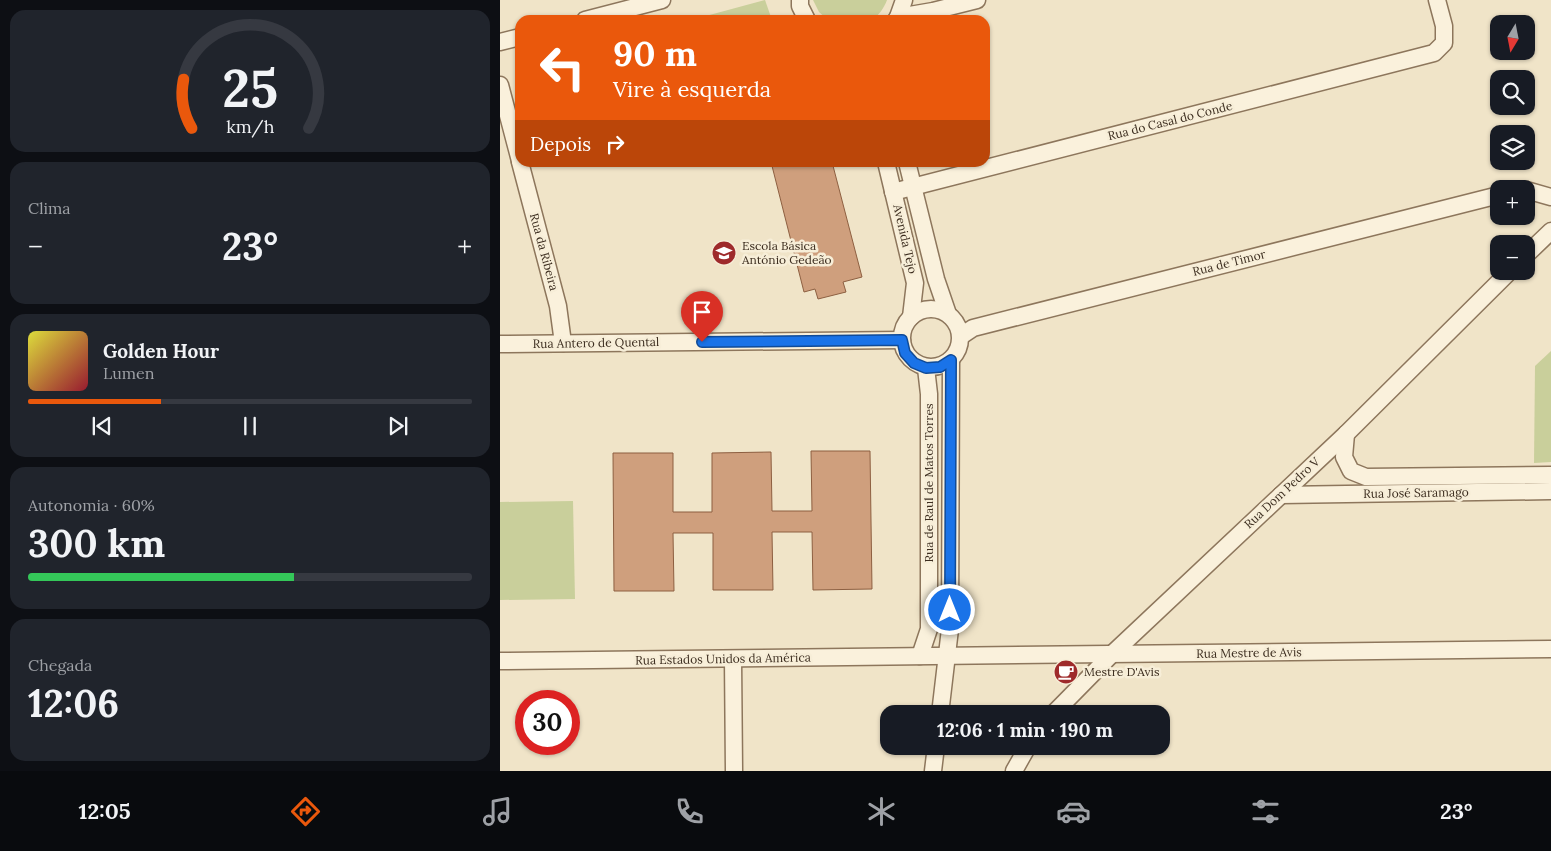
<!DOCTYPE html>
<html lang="pt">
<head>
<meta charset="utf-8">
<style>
  body { margin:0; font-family:Lora,serif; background:#20242c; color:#f1f3f6; height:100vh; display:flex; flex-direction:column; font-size:19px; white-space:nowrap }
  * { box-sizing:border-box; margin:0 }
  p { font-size:16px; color:#9ea1a6 }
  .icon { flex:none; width:28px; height:28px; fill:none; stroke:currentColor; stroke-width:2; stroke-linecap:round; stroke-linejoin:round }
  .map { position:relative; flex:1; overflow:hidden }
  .panel { display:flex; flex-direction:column; gap:10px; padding:10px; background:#0d0f14; width:500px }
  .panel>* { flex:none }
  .top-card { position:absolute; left:15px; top:15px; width:475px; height:152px; border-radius:15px; box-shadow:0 1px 4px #0004; background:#ea580c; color:#fff; overflow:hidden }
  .needle { width:32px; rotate:190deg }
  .fabs { position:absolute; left:990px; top:15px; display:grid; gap:10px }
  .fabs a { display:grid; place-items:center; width:45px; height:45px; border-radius:10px; background:#171b24; box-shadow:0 1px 4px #0004; font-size:25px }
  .speed { position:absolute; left:15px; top:690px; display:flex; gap:10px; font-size:25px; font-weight:700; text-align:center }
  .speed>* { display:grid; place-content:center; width:65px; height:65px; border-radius:50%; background:#171b24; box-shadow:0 1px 4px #0004; line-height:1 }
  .speed .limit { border:8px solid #d22; background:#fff; color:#111 }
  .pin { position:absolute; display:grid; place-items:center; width:42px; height:42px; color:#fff; margin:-51px -21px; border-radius:50% 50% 50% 0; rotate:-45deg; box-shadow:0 0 5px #0007 }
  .pin .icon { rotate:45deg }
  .me { position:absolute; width:55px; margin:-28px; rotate:0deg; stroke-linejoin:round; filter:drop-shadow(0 0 4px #0008) }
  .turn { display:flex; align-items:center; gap:18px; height:105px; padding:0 15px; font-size:22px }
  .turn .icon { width:65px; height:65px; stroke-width:2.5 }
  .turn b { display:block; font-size:35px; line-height:42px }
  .then { display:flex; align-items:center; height:48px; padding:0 15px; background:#0003; gap:10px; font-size:19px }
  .big { font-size:38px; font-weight:800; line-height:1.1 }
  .panel .card { flex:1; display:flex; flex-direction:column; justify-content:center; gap:8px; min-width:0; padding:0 18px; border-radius:15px; background:#20242c }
  .panel .dial { align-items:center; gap:0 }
  .dial svg { height:130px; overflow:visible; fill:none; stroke:#363941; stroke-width:7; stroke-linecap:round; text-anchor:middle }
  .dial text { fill:#f1f3f6; stroke:none }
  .song { display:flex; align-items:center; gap:15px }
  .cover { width:60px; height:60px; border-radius:8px; background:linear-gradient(135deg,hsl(60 70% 55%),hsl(350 70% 35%)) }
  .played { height:5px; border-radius:2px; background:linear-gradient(90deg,#ea580c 30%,#363941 30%) }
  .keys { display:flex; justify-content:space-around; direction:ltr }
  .heat { display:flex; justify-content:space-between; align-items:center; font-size:28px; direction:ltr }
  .charge { height:8px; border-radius:4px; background:linear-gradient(90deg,#34c759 60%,#363941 0) }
  .trip { position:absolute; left:380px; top:705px; width:290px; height:50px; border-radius:15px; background:#171b24; box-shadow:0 1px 4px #0004; font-weight:800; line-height:50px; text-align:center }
  .tabs { display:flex; height:80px; justify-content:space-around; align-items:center; background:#090b0e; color:#9ea1a6 }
  .tabs .icon { width:35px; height:35px }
  .tabs .current { color:#ea580c }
  .tabs b { font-size:22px; color:#f1f3f6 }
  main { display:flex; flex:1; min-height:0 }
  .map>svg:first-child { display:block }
  .green { fill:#c9cf9b }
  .building { fill:#cf9f7d; stroke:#8d5f41 }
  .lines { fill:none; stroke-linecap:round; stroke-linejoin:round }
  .street-casing { stroke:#8d765c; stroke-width:19 }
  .street { stroke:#faf1dc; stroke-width:16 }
  .route-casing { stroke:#114b97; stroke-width:12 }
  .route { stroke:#1a73e8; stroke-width:9 }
  .labels { text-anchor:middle; stroke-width:5; stroke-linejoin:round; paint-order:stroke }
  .street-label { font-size:12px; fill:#3d2e20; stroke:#f7eed8 }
  .poi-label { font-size:12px; fill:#3d2e20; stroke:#f7eed8; text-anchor:start }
</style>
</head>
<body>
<main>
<section class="panel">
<div class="card dial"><svg viewBox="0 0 100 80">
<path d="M14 69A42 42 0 1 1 86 69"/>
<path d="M14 69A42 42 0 0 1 9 39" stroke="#ea580c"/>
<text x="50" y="56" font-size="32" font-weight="700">25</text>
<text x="50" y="72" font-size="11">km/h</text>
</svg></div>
<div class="card"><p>Clima</p>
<div class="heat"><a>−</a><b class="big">23°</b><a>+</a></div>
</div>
<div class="card">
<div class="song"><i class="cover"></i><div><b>Golden Hour</b><p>Lumen</p></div></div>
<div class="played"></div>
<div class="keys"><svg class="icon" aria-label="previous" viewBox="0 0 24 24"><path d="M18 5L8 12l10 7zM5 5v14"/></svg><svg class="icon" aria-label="pause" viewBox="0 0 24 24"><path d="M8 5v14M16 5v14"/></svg><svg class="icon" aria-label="next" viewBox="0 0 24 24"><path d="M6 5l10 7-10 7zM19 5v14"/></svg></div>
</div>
<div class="card"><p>Autonomia · 60%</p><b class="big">300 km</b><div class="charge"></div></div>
<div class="card"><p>Chegada</p><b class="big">12:06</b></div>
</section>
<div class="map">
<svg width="1051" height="771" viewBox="0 0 1051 771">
  <rect width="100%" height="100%" fill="#f0e4c8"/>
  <g class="green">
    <path d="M265 0 272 20H191Z"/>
    <path d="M313 0H387C384 8 379 15 372 20H328L319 12Z"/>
    <path d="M1051 351V462L1034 463 1035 366Z"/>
    <path d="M73 501 75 599 0 600V502Z"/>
  </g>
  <g class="building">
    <path d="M271 162H332L362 277 343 282 346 292 318 299 315 289 304 292Z"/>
    <path d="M311 451H370L372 589 313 590 312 532H272L273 590H213V533H173L174 591H114L113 453H173V512H212V453L271 452 272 511H312Z"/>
  </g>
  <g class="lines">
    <defs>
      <g id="street">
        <path d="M300 0V6L307 20"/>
        <path d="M398 17 433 11 477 0"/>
        <path d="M85 20 162 0"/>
        <path d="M396 20 398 17 404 0"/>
        <path d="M0 42 20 37"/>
        <path d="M0 85 20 161"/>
        <path d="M20 162 58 306 63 343"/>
        <path d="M386 162 415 283 411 317"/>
        <path d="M407 162 436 279 448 314"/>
        <path d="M1026 190 1051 197"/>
        <path d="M393 192 934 53 944 43V26L937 0"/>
        <path d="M1026 255 1051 231"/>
        <circle cx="431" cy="338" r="29"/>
        <path d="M461 336 473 328 999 195"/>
        <path d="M0 344 402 340"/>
        <path d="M846 434 844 457 851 471 866 477 1051 475"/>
        <path d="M781 495 1051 491"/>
        <path d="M420 656 429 629V394L426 368"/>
        <path d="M233 659 234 771"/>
        <path d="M0 661 1051 649"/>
        <path d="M440 714 450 629 451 360"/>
        <path d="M553 714 612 654 846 434 1010 271"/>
        <path d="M433 771 436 746"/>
        <path d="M514 771 528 746"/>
      </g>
    </defs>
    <use href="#street" class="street-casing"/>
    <use href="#street" class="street"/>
  </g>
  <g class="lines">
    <defs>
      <path id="route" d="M202 342 402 340 405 353 414 363 426 368 440 367 451 360 450 610"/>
    </defs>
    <use href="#route" class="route-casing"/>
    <use href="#route" class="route"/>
  </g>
  <defs>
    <symbol id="school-disc" viewBox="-11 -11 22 22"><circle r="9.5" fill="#9e2a2b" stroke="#f7eed8"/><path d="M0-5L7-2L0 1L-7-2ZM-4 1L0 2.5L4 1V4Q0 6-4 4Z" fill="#fff"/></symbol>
    <symbol id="cafe-disc" viewBox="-11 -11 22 22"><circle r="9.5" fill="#9e2a2b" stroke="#f7eed8"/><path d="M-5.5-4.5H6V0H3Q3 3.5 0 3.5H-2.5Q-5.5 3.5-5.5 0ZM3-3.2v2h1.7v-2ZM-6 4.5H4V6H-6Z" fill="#fff"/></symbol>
  </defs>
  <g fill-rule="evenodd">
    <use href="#school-disc" x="210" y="239" width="28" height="28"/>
    <use href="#cafe-disc" x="552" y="658" width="28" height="28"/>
  </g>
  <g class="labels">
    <g class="street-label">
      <text transform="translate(670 121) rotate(-14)" y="4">Rua do Casal do Conde</text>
      <text transform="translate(405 239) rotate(77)" y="4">Avenida Tejo</text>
      <text transform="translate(44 252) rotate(75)" y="4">Rua da Ribeira</text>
      <text transform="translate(729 263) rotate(-14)" y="4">Rua de Timor</text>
      <text transform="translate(96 343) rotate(-1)" y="4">Rua Antero de Quental</text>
      <text transform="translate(429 483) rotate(-90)" y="4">Rua de Raul de Matos Torres</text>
      <text transform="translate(782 493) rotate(-43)" y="4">Rua Dom Pedro V</text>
      <text transform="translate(916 493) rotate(-1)" y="4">Rua José Saramago</text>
      <text transform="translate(749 653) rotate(-1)" y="4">Rua Mestre de Avis</text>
      <text transform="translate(223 659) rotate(-1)" y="4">Rua Estados Unidos da América</text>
    </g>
    <g class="poi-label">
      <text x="242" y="250">Escola Básica<tspan x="242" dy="14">António Gedeão</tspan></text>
      <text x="584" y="676">Mestre D'Avis</text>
    </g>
  </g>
</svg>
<div class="fabs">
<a><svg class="needle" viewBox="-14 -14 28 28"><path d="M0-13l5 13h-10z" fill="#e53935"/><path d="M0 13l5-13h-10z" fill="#9ea1a6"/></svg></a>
<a><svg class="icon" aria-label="search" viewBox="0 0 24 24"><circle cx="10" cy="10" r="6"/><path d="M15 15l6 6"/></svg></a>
<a><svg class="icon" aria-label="layers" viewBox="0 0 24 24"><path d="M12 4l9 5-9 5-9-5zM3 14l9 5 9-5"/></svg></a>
<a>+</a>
<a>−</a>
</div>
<div class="speed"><div class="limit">30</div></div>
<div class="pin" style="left:202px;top:342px;background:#d93025"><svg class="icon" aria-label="arrive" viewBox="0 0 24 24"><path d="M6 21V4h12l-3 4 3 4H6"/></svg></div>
<svg class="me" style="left:450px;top:610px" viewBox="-20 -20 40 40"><circle r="17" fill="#1a73e8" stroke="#fff" stroke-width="3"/><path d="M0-11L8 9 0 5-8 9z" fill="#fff"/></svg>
<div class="trip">12:06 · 1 min · 190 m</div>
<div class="top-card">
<div class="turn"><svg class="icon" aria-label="left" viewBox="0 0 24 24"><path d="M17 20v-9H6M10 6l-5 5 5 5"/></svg><div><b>90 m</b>Vire à esquerda</div></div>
<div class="then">Depois<svg class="icon" aria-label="right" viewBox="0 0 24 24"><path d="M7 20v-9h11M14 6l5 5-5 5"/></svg></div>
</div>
</div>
</main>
<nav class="tabs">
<b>12:05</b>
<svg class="icon current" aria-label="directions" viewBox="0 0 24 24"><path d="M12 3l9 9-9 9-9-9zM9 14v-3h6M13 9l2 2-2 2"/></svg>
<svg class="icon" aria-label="music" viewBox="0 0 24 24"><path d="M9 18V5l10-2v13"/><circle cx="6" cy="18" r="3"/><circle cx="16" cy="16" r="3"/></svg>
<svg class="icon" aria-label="phone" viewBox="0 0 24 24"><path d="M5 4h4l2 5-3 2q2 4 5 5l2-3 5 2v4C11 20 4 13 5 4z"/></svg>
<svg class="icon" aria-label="climate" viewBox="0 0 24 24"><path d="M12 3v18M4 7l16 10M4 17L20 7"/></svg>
<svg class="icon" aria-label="car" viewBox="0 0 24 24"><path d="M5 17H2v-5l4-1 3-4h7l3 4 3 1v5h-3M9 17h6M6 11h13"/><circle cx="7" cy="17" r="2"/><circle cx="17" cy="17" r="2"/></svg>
<svg class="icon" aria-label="filters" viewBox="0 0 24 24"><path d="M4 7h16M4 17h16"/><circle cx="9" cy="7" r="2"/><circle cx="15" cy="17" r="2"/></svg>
<b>23°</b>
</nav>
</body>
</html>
